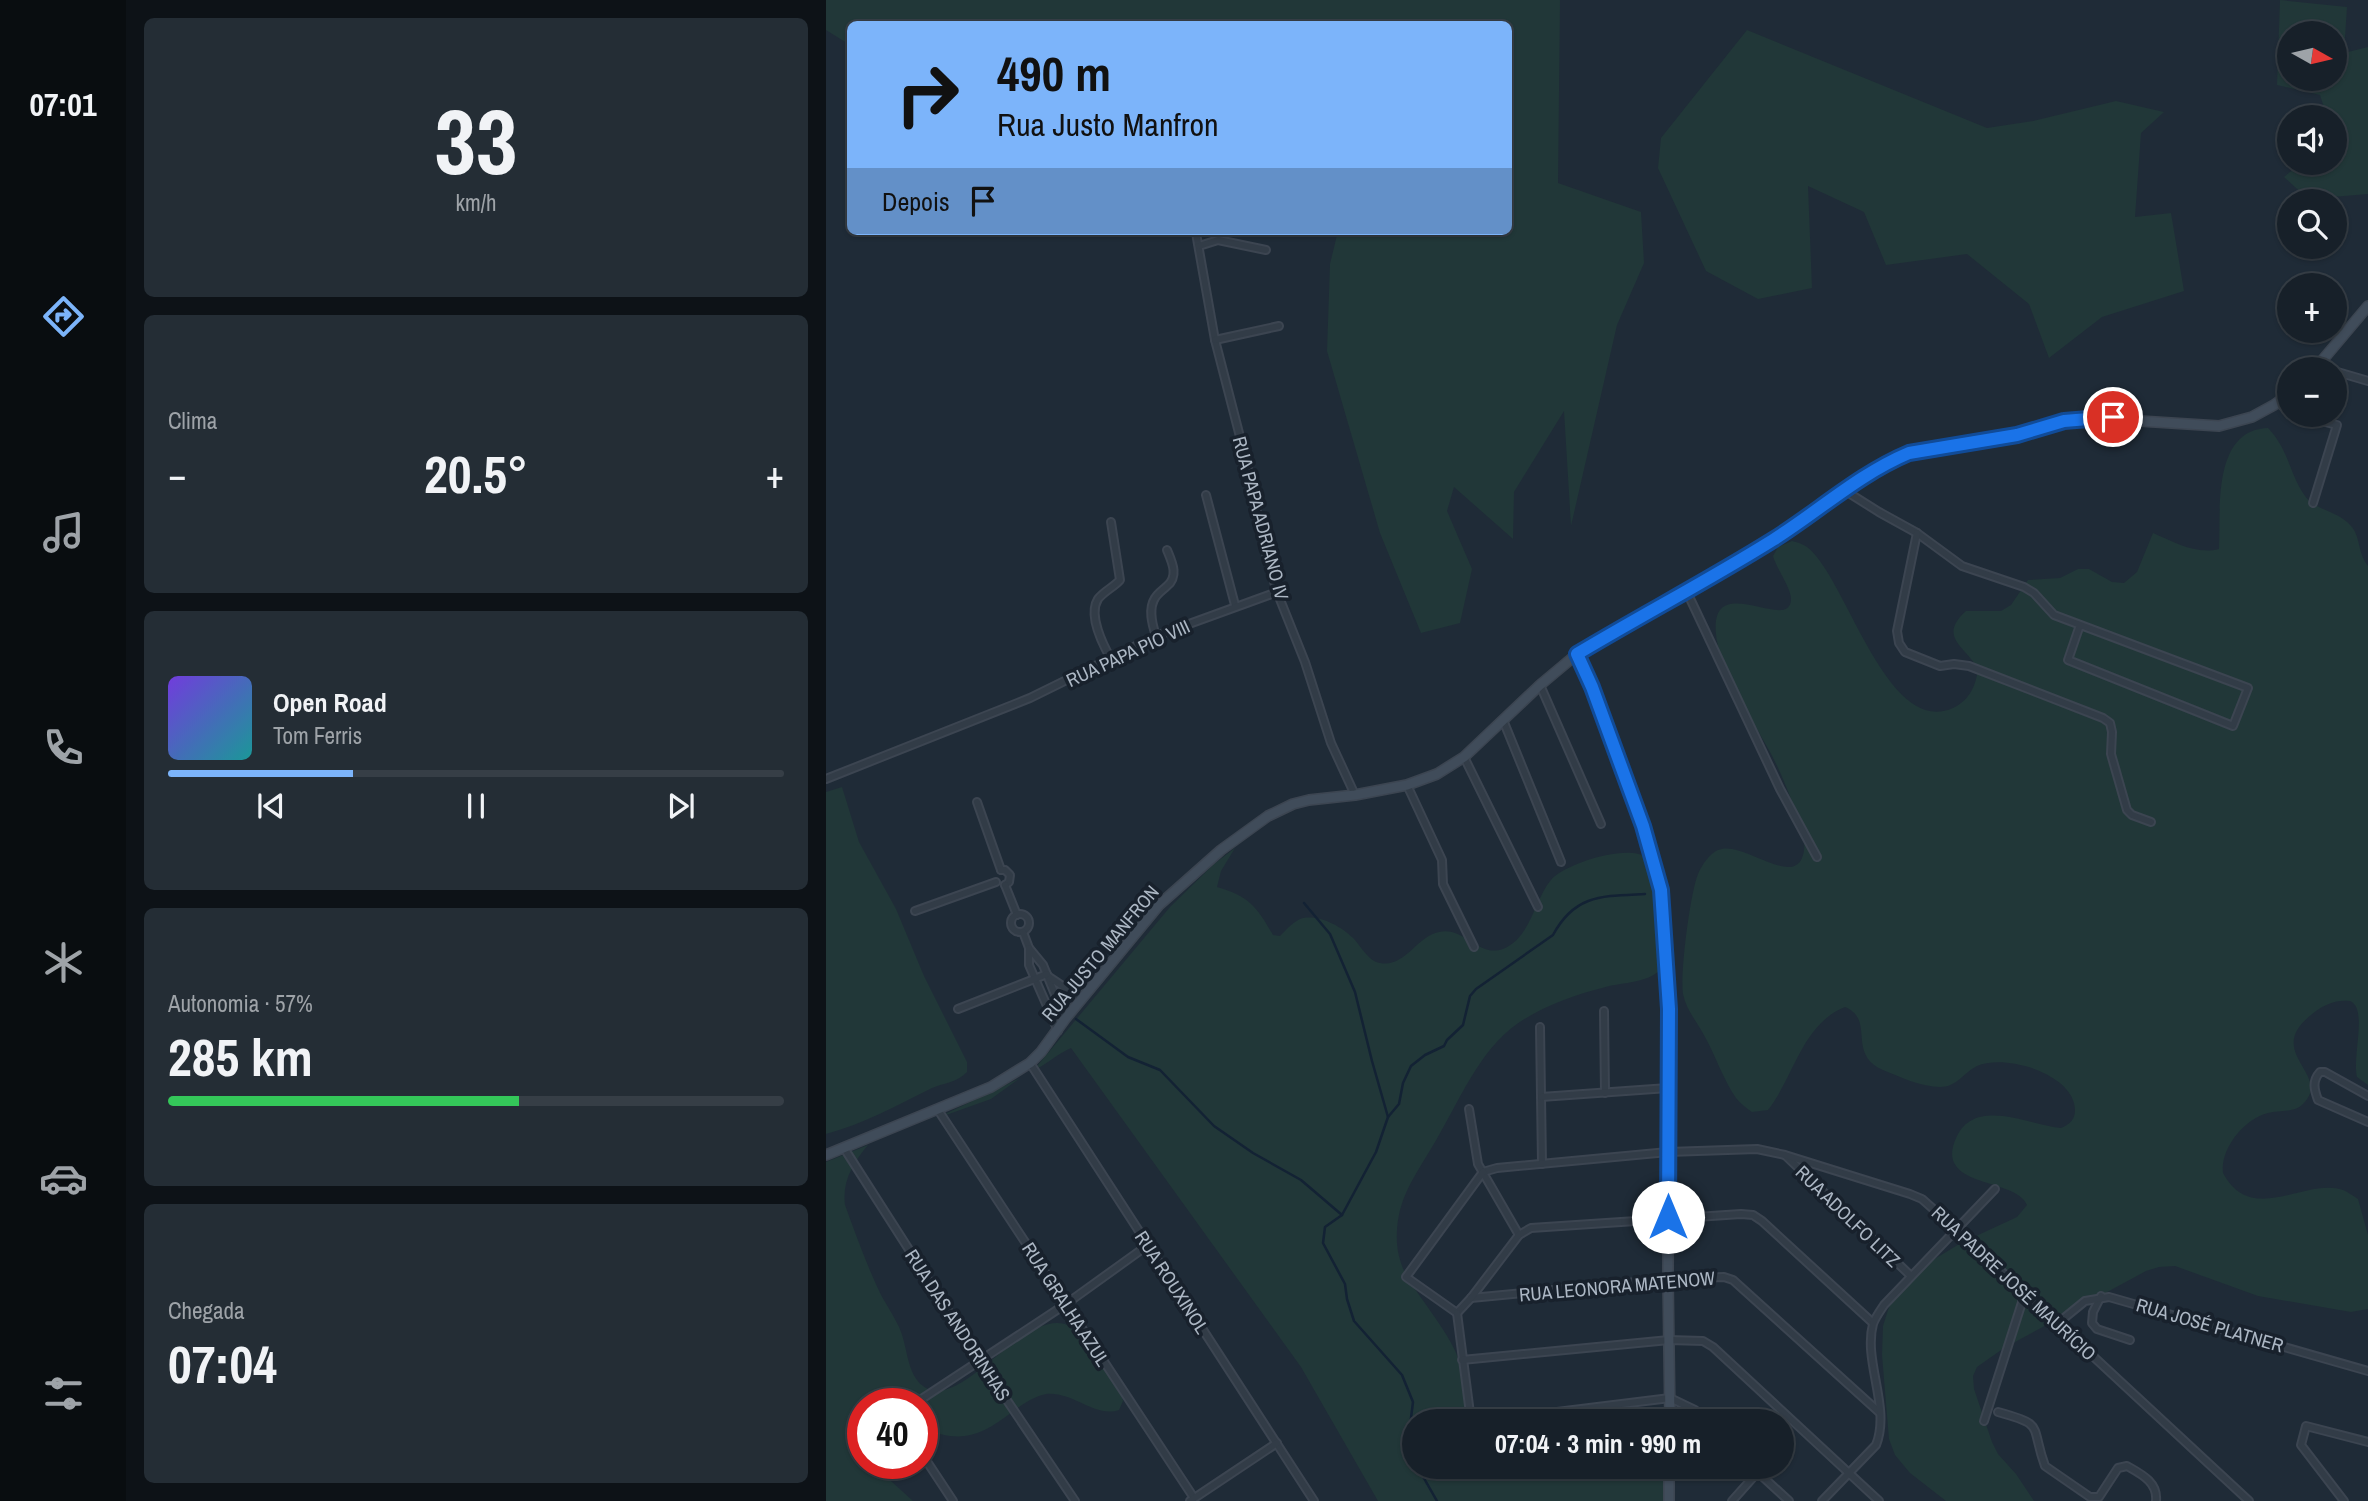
<!DOCTYPE html>
<html lang="pt">
<head>
<meta charset="utf-8">
<style>
  body { margin:0; font-family:"Archivo Narrow",sans-serif; background:#242d35; color:#f1f3f6; height:100vh; display:flex; flex-direction:column; font-size:26px; white-space:nowrap }
  * { box-sizing:border-box; margin:0 }
  p { font-size:23px; color:#9ea3a8 }
  .icon { flex:none; width:38px; height:38px; fill:none; stroke:currentColor; stroke-width:2; stroke-linecap:round; stroke-linejoin:round }
  .map { position:relative; flex:1; overflow:hidden }
  .panel { display:flex; flex-direction:column; gap:18px; padding:18px; background:#0d1217; width:700px }
  .panel>* { flex:none }
  .guide { position:absolute; left:21px; top:21px; width:665px; height:214px; border-radius:10px; box-shadow:0 2px 5px #0004,0 0 0 2px #363e46; background:#7cb4fa; color:#111; overflow:hidden }
  .needle { width:46px; rotate:98deg }
  .tools { position:absolute; left:1451px; top:21px; display:grid; gap:14px }
  .tools a { display:grid; place-items:center; width:70px; height:70px; border-radius:50%; background:#172029; box-shadow:0 2px 5px #0004,0 0 0 2px #363e46; font-size:35px }
  .speed { position:absolute; left:21px; top:1388px; display:flex; gap:14px; font-size:35px; font-weight:700; text-align:center }
  .speed>* { display:grid; place-content:center; width:91px; height:91px; border-radius:50%; background:#172029; box-shadow:0 2px 5px #0004,0 0 0 2px #363e46; line-height:1 }
  .speed .limit { border:10px solid #d22; background:#fff; color:#111 }
  .pin { position:absolute; display:grid; place-items:center; width:60px; height:60px; color:#fff; margin:-30px; border:4px solid #fff; border-radius:50%; box-shadow:0 2px 7px #0007 }
  .me { position:absolute; width:77px; margin:-38px; rotate:0deg; stroke-linejoin:round; filter:drop-shadow(0 0 5px #0008) }
  .turn { display:flex; align-items:center; gap:24px; height:147px; padding:0 35px; font-size:32px }
  .turn .icon { width:91px; height:91px; stroke-width:2.5 }
  .turn b { display:block; font-size:49px; line-height:60px }
  .then { display:flex; align-items:center; height:66px; padding:0 35px; background:#0003; gap:14px; font-size:26px }
  .big { font-size:52px; font-weight:700; line-height:1.1 }
  .panel .widget { flex:1; display:flex; flex-direction:column; justify-content:center; gap:10px; min-width:0; padding:0 24px; border-radius:10px; background:#242d35 }
  .panel .dial { align-items:center; gap:0 }
  .dial b { font-size:91px; line-height:1 }
  .song { display:flex; align-items:center; gap:21px }
  .cover { width:84px; height:84px; border-radius:10px; background:linear-gradient(135deg,hsl(260 70% 55%),hsl(180 70% 35%)) }
  .played { height:7px; border-radius:4px; background:linear-gradient(90deg,#7cb4fa 30%,#363e46 30%) }
  .keys { display:flex; justify-content:space-around; direction:ltr }
  .heat { display:flex; justify-content:space-between; align-items:center; font-size:38px; direction:ltr }
  .charge { height:10px; border-radius:5px; background:linear-gradient(90deg,#34c759 57%,#363e46 0) }
  .trip { position:absolute; left:576px; top:1409px; width:392px; height:70px; border-radius:35px; background:#172029; box-shadow:0 2px 5px #0004,0 0 0 2px #363e46; font-weight:700; line-height:70px; text-align:center }
  main { display:flex; flex:1; min-height:0 }
  .dock { display:flex; flex-direction:column; width:126px; justify-content:space-around; align-items:center; background:#090d10; color:#9ea3a8 }
  .dock .icon { width:49px; height:49px }
  .dock .selected { color:#7cb4fa }
  .dock b { font-size:32px; color:#f1f3f6 }
  .map>svg:first-child { display:block }
  .green { fill:#213738; fill-rule:evenodd }
  .lines { fill:none; stroke-linecap:round; stroke-linejoin:round }
  .stream { stroke:#132234; stroke-width:2.5 }
  .street-casing { stroke:#3c4551; stroke-width:10 }
  .secondary-casing { stroke:#3c4551; stroke-width:12 }
  .street { stroke:#323c47; stroke-width:6 }
  .secondary { stroke:#404c5a; stroke-width:9 }
  .route-casing { stroke:#114b97; stroke-width:18 }
  .route { stroke:#1a73e8; stroke-width:12 }
  .labels { text-anchor:middle; stroke-width:7; stroke-linejoin:round; paint-order:stroke }
  .street-label { font-size:19px; fill:#acb7c4; stroke:#18212c }
</style>
</head>
<body>
<main>
<nav class="dock">
<b>07:01</b>
<svg class="icon selected" aria-label="directions" viewBox="0 0 24 24"><path d="M12 3l9 9-9 9-9-9zM9 14v-3h6M13 9l2 2-2 2"/></svg>
<svg class="icon" aria-label="music" viewBox="0 0 24 24"><path d="M9 18V5l10-2v13"/><circle cx="6" cy="18" r="3"/><circle cx="16" cy="16" r="3"/></svg>
<svg class="icon" aria-label="phone" viewBox="0 0 24 24"><path d="M5 4h4l2 5-3 2q2 4 5 5l2-3 5 2v4C11 20 4 13 5 4z"/></svg>
<svg class="icon" aria-label="climate" viewBox="0 0 24 24"><path d="M12 3v18M4 7l16 10M4 17L20 7"/></svg>
<svg class="icon" aria-label="car" viewBox="0 0 24 24"><path d="M5 17H2v-5l4-1 3-4h7l3 4 3 1v5h-3M9 17h6M6 11h13"/><circle cx="7" cy="17" r="2"/><circle cx="17" cy="17" r="2"/></svg>
<svg class="icon" aria-label="filters" viewBox="0 0 24 24"><path d="M4 7h16M4 17h16"/><circle cx="9" cy="7" r="2"/><circle cx="15" cy="17" r="2"/></svg>
</nav>
<section class="panel">
<div class="widget dial"><b>33</b><p>km/h</p></div>
<div class="widget"><p>Clima</p>
<div class="heat"><a>−</a><b class="big">20.5°</b><a>+</a></div>
</div>
<div class="widget">
<div class="song"><i class="cover"></i><div><b>Open Road</b><p>Tom Ferris</p></div></div>
<div class="played"></div>
<div class="keys"><svg class="icon" aria-label="previous" viewBox="0 0 24 24"><path d="M18 5L8 12l10 7zM5 5v14"/></svg><svg class="icon" aria-label="pause" viewBox="0 0 24 24"><path d="M8 5v14M16 5v14"/></svg><svg class="icon" aria-label="next" viewBox="0 0 24 24"><path d="M6 5l10 7-10 7zM19 5v14"/></svg></div>
</div>
<div class="widget"><p>Autonomia · 57%</p><b class="big">285 km</b><div class="charge"></div></div>
<div class="widget"><p>Chegada</p><b class="big">07:04</b></div>
</section>
<div class="map">
<svg width="1542" height="1501" viewBox="0 0 1542 1501">
  <rect width="100%" height="100%" fill="#1f2b37"/>
  <g class="green">
    <path d="M0 0H734L732 183 815 212 818 263 791 325 745 526 738 411 688 492 687 539 628 487 621 511 646 569 634 623 595 633 554 533 501 351 504 264 512 231H682V24H24V45L0 30Z"/>
    <path d="M1454 0 1521 7 1518 53 1542 47V194L1482 199 1458 177 1475 163H1508V117H1501L1494 95 1451 85ZM1463 33H1508V79H1463Z"/>
    <path d="M921 30 1161 128 1207 121 1290 101 1338 112 1315 133 1309 217 1345 213 1358 291 1276 317 1223 358 1203 304 1141 254 1060 265 1038 212 982 186 986 288 932 299 880 271 832 168 835 138Z"/>
    <path d="M1442 428C1463 450 1463 473 1479 496 1490 511 1513 511 1525 526 1535 537 1531 552 1542 566V1085L1531 1077C1526 1056 1542 1008 1524 1001 1509 999 1495 1006 1485 1015 1437 1053 1507 1074 1477 1104 1468 1113 1454 1110 1442 1113 1418 1119 1394 1149 1397 1173 1426 1227 1479 1177 1517 1190 1522 1192 1527 1196 1532 1199L1542 1235V1309L1525 1312 1432 1296 1349 1266 1333 1267 1320 1271 1178 1348 1151 1367 1147 1376 1148 1389 1166 1442 1172 1454 1190 1474 1208 1501H1120L1084 1473 1069 1455 1063 1439 1056 1355 1057 1326 1062 1310 1068 1297 1097 1266 1135 1243 1191 1217 1201 1205C1190 1177 1105 1189 1131 1136 1150 1097 1204 1125 1235 1128 1247 1123 1251 1116 1248 1103 1240 1072 1178 1054 1151 1066 1137 1073 1131 1087 1114 1087 1096 1087 1074 1077 1057 1070 1020 1054 1050 1020 1019 1007 976 1024 968 1077 942 1110L926 1112C920 1108 915 1104 910 1098 897 1079 890 1057 879 1037 872 1023 860 1010 857 994 854 973 864 894 872 874 876 865 883 854 892 850 916 839 968 889 977 855 981 843 975 830 972 819 964 795 955 772 943 750 924 715 898 681 891 641 878 565 963 634 965 600 966 589 950 568 947 556L952 547 966 541C971 542 977 544 981 547 1020 576 1060 738 1127 708 1144 700 1150 685 1152 669 1140 647 1111 637 1140 611H1175L1185 605 1202 580 1234 578 1252 569H1263L1286 582 1298 583 1311 572 1327 533C1348 542 1370 555 1393 549 1395 509 1386 430 1442 428Z"/>
    <path d="M16 787 33 842 70 909 98 976 141 1062V1072C132 1082 118 1083 106 1088 71 1105 38 1124 0 1134V792Z"/>
    <path d="M409 848 395 871 391 887C423 896 431 907 447 935L454 936C460 930 466 923 474 919 491 913 515 926 527 938 535 946 542 961 554 963 579 968 591 936 613 932 638 926 652 958 677 949 705 938 708 900 725 880 738 864 801 844 819 857 825 861 827 868 830 875L836 953 832 972C816 984 795 982 776 988 751 994 724 1004 702 1017 658 1041 637 1094 613 1135 600 1159 581 1183 574 1210 570 1227 569 1246 575 1263 579 1276 588 1288 596 1299 628 1345 644 1363 637 1421H588V1466L842 1467 837 1501H552L475 1367 245 1048C231 1054 221 1064 207 1071L344 907 388 864Z"/>
    <path d="M194 1078 165 1099 106 1120 115 1116Z"/>
    <path d="M42 1145C27 1163 16 1181 19 1205 30 1235 41 1266 55 1295 61 1306 68 1316 73 1327 82 1346 80 1373 97 1386 135 1416 201 1300 246 1327 264 1336 283 1373 295 1390L297 1401 293 1410C268 1418 247 1391 220 1394 208 1396 196 1405 186 1412 155 1436 134 1445 96 1427V1404H37V1463H49L55 1472 87 1501H0V1162Z"/>
  </g>
  <g class="lines">
    <g class="stream">
      <path d="M478 903 504 934 529 992 546 1061 562 1117"/>
      <path d="M250 1019 302 1057 334 1070 388 1126 427 1153 475 1180 516 1215"/>
      <path d="M588 1462 584 1456 583 1434 587 1402 576 1375 528 1321 521 1299 519 1284 497 1243 499 1227 516 1215 550 1152 562 1117 573 1104 577 1083 585 1066 599 1055 618 1046 621 1040 637 1025 644 996 650 989 727 935C749 894 777 896 819 894"/>
      <path d="M591 1466 611 1501"/>
    </g>
    <defs>
      <g id="street">
        <path d="M370 233 389 340 420 460 438 546 451 592 479 662 505 743 529 795"/>
        <path d="M373 246 392 240 440 250"/>
        <path d="M389 340 453 326"/>
        <path d="M1492 366 1503 369"/>
        <path d="M1508 371 1542 381"/>
        <path d="M1452 402 1463 412"/>
        <path d="M1472 415 1511 425 1487 503"/>
        <path d="M1018 490 1053 512 1091 533 1136 566 1198 587 1208 593 1228 615 1422 688 1407 726 1242 660 1254 625"/>
        <path d="M380 495 409 605"/>
        <path d="M285 522 294 580C288 587 278 591 272 599 262 615 277 645 285 659"/>
        <path d="M1091 533 1071 631 1073 643 1079 652 1114 666 1128 664 1143 666 1277 718 1284 723 1286 732 1285 754 1301 810 1306 815 1325 822"/>
        <path d="M860 590 954 789 991 857"/>
        <path d="M330 636C326 624 322 609 329 598 332 593 337 590 341 586 353 576 346 562 341 550"/>
        <path d="M714 685 775 824"/>
        <path d="M677 720 735 862"/>
        <path d="M638 757 712 907"/>
        <path d="M0 779 204 698 330 636 451 592"/>
        <path d="M581 785 616 860 617 884 648 947"/>
        <path d="M151 802 175 870"/>
        <path d="M175 870H179L184 875 183 882 179 885"/>
        <path d="M179 885 191 915"/>
        <path d="M89 911 170 882"/>
        <circle cx="194" cy="923" r="9"/>
        <path d="M197 932 203 948 217 965 239 1019"/>
        <path d="M203 948V965L232 1031"/>
        <path d="M223 977 256 999"/>
        <path d="M132 1009 221 974"/>
        <path d="M778 1011 779 1093"/>
        <path d="M714 1027 716 1164"/>
        <path d="M204 1063 488 1501"/>
        <path d="M1542 1096 1499 1072H1494C1486 1081 1488 1089 1492 1100L1542 1122"/>
        <path d="M715 1097 842 1088"/>
        <path d="M643 1109 652 1164 693 1235"/>
        <path d="M112 1110 368 1498"/>
        <path d="M18 1148 153 1359 249 1501"/>
        <path d="M960 1156 1085 1276"/>
        <path d="M657 1172 671 1168 842 1152 931 1149 959 1155 1084 1194 1096 1199 1131 1230 1423 1501"/>
        <path d="M1275 1296 1267 1312 1266 1323 1271 1329 1304 1340"/>
        <path d="M645 1298 842 1279 898 1277 907 1280 1053 1412"/>
        <path d="M631 1313 645 1298 693 1235 705 1228 915 1214 927 1215 936 1221 1047 1323"/>
        <path d="M631 1313 580 1277 657 1172"/>
        <path d="M631 1313 645 1421"/>
        <path d="M1232 1323 1259 1301 1283 1297 1542 1371"/>
        <path d="M636 1360 843 1340 877 1341 887 1347 1053 1501"/>
        <path d="M88 1404 240 1304 322 1245"/>
        <path d="M1172 1412C1220 1425 1204 1425 1219 1466L1264 1497H1273L1292 1468 1301 1466C1315 1474 1332 1482 1330 1501"/>
        <path d="M658 1421 844 1398 869 1410 880 1421"/>
        <path d="M1158 1421 1199 1293"/>
        <path d="M33 1441 37 1438"/>
        <path d="M96 1454 127 1501"/>
        <path d="M925 1466 963 1501"/>
        <path d="M364 1501 451 1443"/>
        <path d="M906 1501 931 1473"/>
        <path d="M996 1501 1050 1445C1065 1408 1037 1361 1047 1324 1049 1318 1054 1311 1058 1305L1169 1189"/>
        <path d="M1518 1501 1475 1445 1480 1426 1542 1442"/>
      </g>
      <g id="secondary">
        <path d="M1489 369 1542 306"/>
        <path d="M751 654 766 687 817 826 835 889 843 1009 842 1279 844 1421"/>
        <path d="M0 1155 165 1087 204 1063 215 1052 239 1019 333 905 395 850 442 816 467 804 483 800 529 795 581 785 611 774 638 757 714 685 751 654 947 539 1018 490 1068 460 1100 450 1164 440 1238 421 1266 418 1393 426 1426 417 1448 405 1463 394"/>
        <path d="M843 1501V1466"/>
      </g>
    </defs>
    <use href="#street" class="street-casing"/>
    <use href="#secondary" class="secondary-casing"/>
    <use href="#street" class="street"/>
    <use href="#secondary" class="secondary"/>
  </g>
  <g class="lines">
    <defs>
      <path id="route" d="M842 1217 843 1009 835 890 817 826 766 687 751 654C816 615 883 580 947 540 993 511 1033 474 1083 453L1191 435 1238 421 1287 417"/>
    </defs>
    <use href="#route" class="route-casing"/>
    <use href="#route" class="route"/>
  </g>
  <g class="labels">
    <g class="street-label">
      <text transform="translate(435 518) rotate(75)" y="7">RUA PAPA ADRIANO IV</text>
      <text transform="translate(302 653) rotate(-25)" y="7">RUA PAPA PIO VIII</text>
      <text transform="translate(274 953) rotate(-50)" y="7">RUA JUSTO MANFRON</text>
      <text transform="translate(1022 1216) rotate(44)" y="7">RUA ADOLFO LITZ</text>
      <text transform="translate(346 1282) rotate(57)" y="7">RUA ROUXINOL</text>
      <text transform="translate(1188 1283) rotate(43)" y="7">RUA PADRE JOSÉ MAURÍCIO</text>
      <text transform="translate(791 1286) rotate(-5)" y="7">RUA LEONORA MATENOW</text>
      <text transform="translate(240 1304) rotate(57)" y="7">RUA GRALHA AZUL</text>
      <text transform="translate(132 1325) rotate(57)" y="7">RUA DAS ANDORINHAS</text>
      <text transform="translate(1384 1325) rotate(16)" y="7">RUA JOSÉ PLATNER</text>
    </g>
  </g>
</svg>
<div class="tools">
<a><svg class="needle" viewBox="-14 -14 28 28"><path d="M0-13l5 13h-10z" fill="#e53935"/><path d="M0 13l5-13h-10z" fill="#9ea3a8"/></svg></a>
<a><svg class="icon" aria-label="sound" viewBox="0 0 24 24"><path d="M4 9h4l5-4v14l-5-4H4zM17 9q2 3 0 6"/></svg></a>
<a><svg class="icon" aria-label="search" viewBox="0 0 24 24"><circle cx="10" cy="10" r="6"/><path d="M15 15l6 6"/></svg></a>
<a>+</a>
<a>−</a>
</div>
<div class="speed"><div class="limit">40</div></div>
<div class="pin" style="left:1287px;top:417px;background:#d93025"><svg class="icon" aria-label="arrive" viewBox="0 0 24 24"><path d="M6 21V4h12l-3 4 3 4H6"/></svg></div>
<svg class="me" style="left:842px;top:1217px" viewBox="-20 -20 40 40"><circle r="19" fill="#fff"/><path d="M0-13L10 11 0 6-10 11z" fill="#1a73e8"/></svg>
<div class="trip">07:04 · 3 min · 990 m</div>
<div class="guide">
<div class="turn"><svg class="icon" aria-label="right" viewBox="0 0 24 24"><path d="M7 20v-9h11M14 6l5 5-5 5"/></svg><div><b>490 m</b>Rua Justo Manfron</div></div>
<div class="then">Depois<svg class="icon" aria-label="arrive" viewBox="0 0 24 24"><path d="M6 21V4h12l-3 4 3 4H6"/></svg></div>
</div>
</div>
</main>
</body>
</html>
